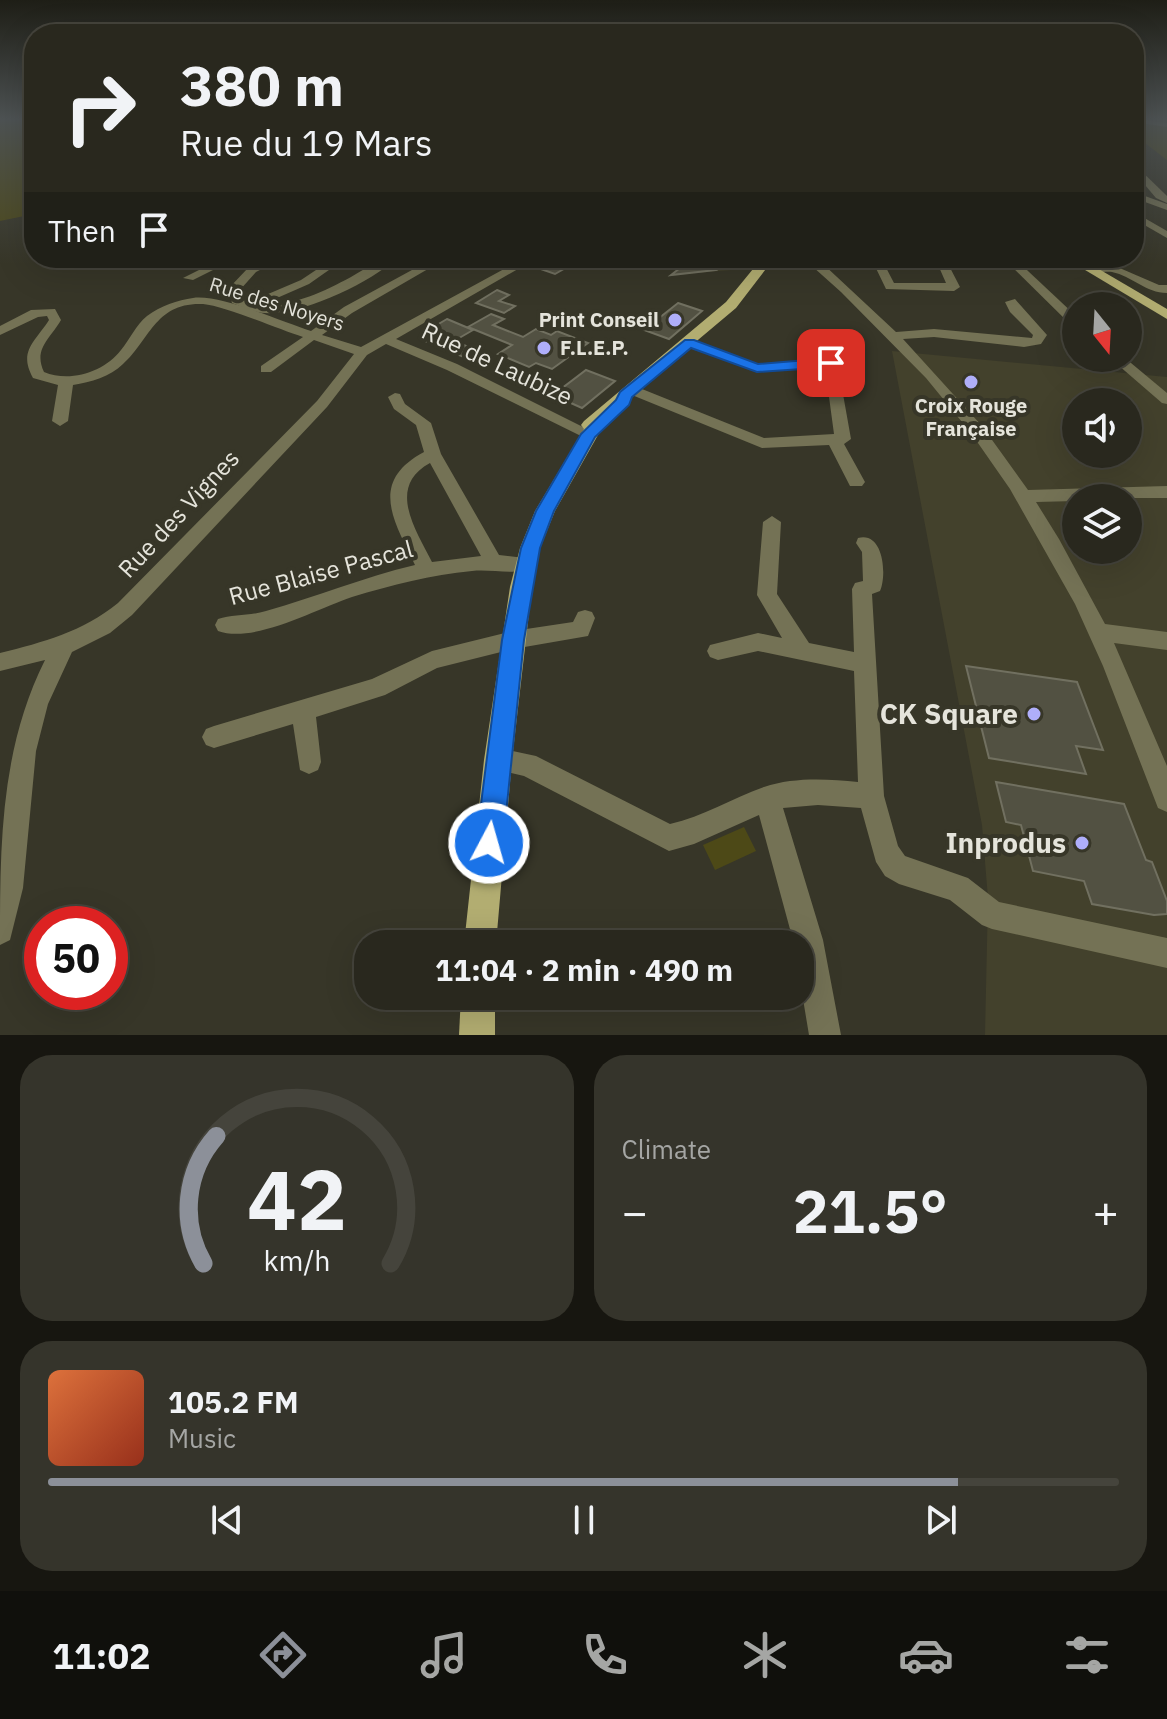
<!DOCTYPE html>
<html lang="en">
<head>
<meta charset="utf-8">
<style>
  body { margin:0; font-family:"IBM Plex Sans",sans-serif; background:#35342b; color:#f1f3f6; height:100vh; display:flex; flex-direction:column; font-size:30px; white-space:nowrap }
  * { box-sizing:border-box; margin:0 }
  p { font-size:26px; color:#a5a6a4 }
  .icon { flex:none; width:44px; height:44px; fill:none; stroke:currentColor; stroke-width:2; stroke-linecap:round; stroke-linejoin:round }
  .map { position:relative; height:1035px; overflow:hidden }
  .sheet { display:flex; flex-direction:column; gap:20px; padding:20px; background:#171610; flex:1 }
  .sheet>* { flex:none }
  .banner { position:absolute; left:24px; top:24px; width:1120px; height:244px; border-radius:32px; box-shadow:0 8px 32px #0002,0 0 0 2px #45443c; background:#29281e; color:#f1f3f6; overflow:hidden }
  .needle { width:52px; rotate:162deg }
  .buttons { position:absolute; left:1062px; top:292px; display:grid; gap:16px }
  .buttons a { display:grid; place-items:center; width:80px; height:80px; border-radius:50%; background:#29281e; box-shadow:0 8px 32px #0002,0 0 0 2px #45443c; font-size:40px }
  .speed { position:absolute; left:24px; top:906px; display:flex; gap:16px; font-size:40px; font-weight:700; text-align:center }
  .speed>* { display:grid; place-content:center; width:104px; height:104px; border-radius:50%; background:#29281e; box-shadow:0 8px 32px #0002,0 0 0 2px #45443c; line-height:1 }
  .speed .limit { border:12px solid #d22; background:#fff; color:#111 }
  .pin { position:absolute; display:grid; place-items:center; width:68px; height:68px; color:#fff; margin:-34px; border-radius:16px; box-shadow:0 4px 12px #0006 }
  .me { position:absolute; width:88px; margin:-44px; rotate:6deg; stroke-linejoin:round; filter:drop-shadow(0 0 6px #0008) }
  .turn { display:flex; align-items:center; gap:28px; height:168px; padding:0 24px; font-size:36px }
  .turn .icon { width:104px; height:104px; stroke-width:2.5 }
  .turn b { display:block; font-size:56px; line-height:68px }
  .then { display:flex; align-items:center; height:76px; padding:0 24px; background:#0003; gap:16px; font-size:30px }
  .big { font-size:60px; font-weight:700; line-height:1.1 }
  .sheet .tile { flex:1; display:flex; flex-direction:column; justify-content:center; gap:12px; min-width:0; padding:0 28px; border-radius:32px; background:#35342b }
  .sheet .dial { align-items:center; gap:0 }
  .dial svg { height:208px; overflow:visible; fill:none; stroke:#45443c; stroke-width:7; stroke-linecap:round; text-anchor:middle }
  .dial text { fill:#f1f3f6; stroke:none }
  .song { display:flex; align-items:center; gap:24px }
  .cover { width:96px; height:96px; border-radius:12px; background:linear-gradient(135deg,hsl(20 70% 55%),hsl(10 70% 35%)) }
  .played { height:8px; border-radius:4px; background:linear-gradient(90deg,#8c9099 85%,#45443c 85%) }
  .keys { display:flex; justify-content:space-around; direction:ltr }
  .heat { display:flex; justify-content:space-between; align-items:center; font-size:44px; direction:ltr }
  .sheet .tiles { flex:1; display:grid; gap:20px; grid-template-columns:1fr 1fr }
  .tile:last-child { grid-column:span 2 }
  .trip { position:absolute; left:354px; top:930px; width:460px; height:80px; border-radius:32px; background:#29281e; box-shadow:0 8px 32px #0002,0 0 0 2px #45443c; font-weight:700; line-height:80px; text-align:center }
  .tab-bar { display:flex; height:128px; justify-content:space-around; align-items:center; background:#10100c; color:#a5a6a4 }
  .tab-bar .icon { width:56px; height:56px }
  .tab-bar .active { color:#8c9099 }
  .tab-bar b { font-size:36px; color:#f1f3f6 }
  .map>svg:first-child { display:block }
  .built { fill:#43412c; fill-rule:evenodd }
  .green { fill:#4d4917 }
  .building { fill:#525142; stroke:#717060; stroke-width:2 }
  .lines { fill:none; stroke-linecap:round; stroke-linejoin:round }
  .minor { fill:#747255; fill-rule:evenodd }
  .major { fill:#b2ad71; fill-rule:evenodd }
  .route { fill:#1a73e8; stroke:#114b97; stroke-width:2 }
  .poi-dot { fill:#afaefa; stroke:#373628; stroke-width:3 }
  .labels { text-anchor:middle; stroke-width:8; stroke-linejoin:round; paint-order:stroke }
  .far-street-label { font-size:20px; fill:#e5e4db; stroke:#373628 }
  .far-poi-label { font-size:20px; font-weight:bold; fill:#e5e4db; stroke:#373628; text-anchor:end }
  .street-label { font-size:24px; fill:#e5e4db; stroke:#373628 }
  .near-poi-label { font-size:28px; font-weight:bold; fill:#e5e4db; stroke:#373628; text-anchor:end }
</style>
</head>
<body>
<div class="map">
<svg width="1167" height="1035" viewBox="0 0 1167 1035">
  <rect width="100%" height="100%" fill="#373628"/>
  <g class="built">
    <path d="M672 258H760L755 268 683 274Z"/>
    <path d="M892 351 1167 377V1035H985L988 898 982 825ZM1076 402H1128V454H1076ZM1076 498H1128V550H1076Z"/>
  </g>
  <g class="green">
    <path d="M0 119H34V214L0 221Z"/>
    <path d="M1134 119H1167V160L1141 140 1134 139Z"/>
    <path d="M744 827 756 851 715 870 703 845Z"/>
  </g>
  <g class="building">
    <path d="M546 258H583L555 274 532 266Z"/>
    <path d="M693 258 695 261 707 260 716 270 671 275Z"/>
    <path d="M497 290 509 295 499 301 515 306 504 313 476 303Z"/>
    <path d="M678 303 702 311 669 339 644 330Z"/>
    <path d="M491 314 504 319 493 325 523 337 536 329 551 335 557 331 588 343 552 369 536 363 529 367 498 354 512 345 468 327Z"/>
    <path d="M447 319 473 330 454 341 478 351 466 358 425 341 433 335 425 332Z"/>
    <path d="M586 370 615 381 582 408 553 395Z"/>
    <path d="M966 666 1077 682 1103 750 1076 746 1086 774 989 758Z"/>
    <path d="M996 782 1124 804 1146 860 1152 862 1167 901V914L1154 915 1092 904 1084 881 1033 871 1021 825 1006 822Z"/>
  </g>
  <g class="lines">
    <g class="minor">
      <path d="M1134 119 1167 123V127L1134 122Z"/>
      <path d="M1134 164 1167 196V203L1156 198 1134 172Z"/>
      <path d="M1134 192 1167 204V210L1134 198Z"/>
      <path d="M1134 212 1167 231V238L1134 219Z"/>
      <path d="M162 258H179L154 267 148 264Z"/>
      <path d="M223 258H237L193 280 183 278Z"/>
      <path d="M269 258H283L256 272 239 291 241 298 249 302 301 280 334 258H346L309 284 261 305C294 306 323 292 351 277 367 268 379 258 397 258 371 282 310 311 273 313 258 314 246 309 232 303L229 288 248 268Z"/>
      <path d="M434 258H447L352 313 322 335 361 347 524 258H537L396 339 457 364 597 434 589 439 583 437 447 370 386 344 367 355 327 407 132 615 110 633 72 652 48 704 36 751 23 888 10 940 0 945C0 846 0 750 45 660L0 671V653C44 642 82 632 118 603L317 401 354 354 314 340 271 372H261V366L303 337C278 329 225 306 203 304 155 302 150 340 123 364 110 377 91 382 73 385L68 421 60 426 52 421 58 385 33 378C18 351 35 342 49 320L47 316 38 317 0 335V326L31 310 55 309 61 320C50 339 33 349 44 372 70 383 104 372 121 350 130 339 136 325 147 316 160 306 178 300 193 298 220 294 283 322 311 331L344 307Z"/>
      <path d="M803 258H815L822 263 896 332 934 329 1032 338 1033 335 1010 312 1005 302 1015 299 1047 335 1041 344 1024 347 934 337 903 339 982 426 1028 490 1167 486V498H1076V501L1036 502 1059 539 1105 624 1167 632V650L1114 643 1167 766V812L1158 808 1103 666 1075 604 1010 489 971 433 926 378 841 292Z"/>
      <path d="M871 258H881L894 283H946L935 258H945L960 287 954 291 886 289Z"/>
      <path d="M1003 258H1014L1076 316V327L1072 326Z"/>
      <path d="M1115 266 1159 285H1167V293C1146 293 1132 276 1112 272 1103 271 1096 275 1087 270L1093 267Z"/>
      <path d="M689 339 758 364 859 358V364L838 366 851 439 844 444 865 482 862 486H850L829 445 762 448 627 393V387H637L764 438 834 434 825 367 757 372 684 346V340Z"/>
      <path d="M1110 358H1125L1167 393V404L1162 403Z"/>
      <path d="M395 393 400 394 405 404 431 423 441 454 499 555 533 559 536 564 533 569C515 575 491 569 472 571 431 575 392 585 352 597 316 609 254 644 218 631L215 625 218 619C233 614 250 616 266 611 316 597 364 577 415 565 394 521 368 482 424 452L416 425 394 409 388 397ZM430 463 481 556 432 562C416 530 386 487 430 463Z"/>
      <path d="M772 516 781 522 777 594 809 643 854 652 852 589 855 583 863 581 862 552 856 543 858 538C884 531 887 576 880 591L872 594 884 796 898 846 905 856 968 878 999 902 1167 938V968L992 929 982 925 950 900 899 884 885 876 876 862 861 808 818 805 783 808 823 940 841 1035H809L800 981V944H794L759 815 694 844 669 851 524 776 489 768 486 760 489 752 498 748 536 756 670 824C703 817 732 798 764 787 794 777 827 779 858 782L854 671 758 651 718 660 710 657 707 651 710 645 758 633 782 638 757 595 763 522Z"/>
      <path d="M585 610 592 612 595 618 588 636 513 649 437 668 385 695 316 717 321 762 318 770 309 774 300 770 293 724 214 748 206 745 202 737 206 729 214 726 372 679 432 651 513 631 573 622 578 612Z"/>
    </g>
    <g class="major">
      <path d="M762 258H811L793 265 772 261 736 308 617 408 600 425 602 428 555 511 540 548 532 587 512 760 496 944H464L484 760 510 587 520 548 535 511 584 429 581 425 584 421 726 302Z"/>
      <path d="M1065 258H1080L1167 309V319Z"/>
      <path d="M461 996H495V1035H459Z"/>
    </g>
  </g>
  <linearGradient id="sky" x2="0" y2="1"><stop stop-color="#1e1e16"/><stop offset="0.45" stop-color="#4d5253"/><stop offset="1" stop-color="#4d5253" stop-opacity="0"/></linearGradient>
  <rect width="1167" height="264" fill="url(#sky)"/>
  <path class="route" d="M685 340H694L758 364 831 358 838 363 831 367 757 372 691 348 632 397 629 405 595 437 554 511 540 548 524 640 503 843 499 852 489 856 480 852 476 843 502 640 521 548 536 511 581 434 616 400 620 392Z"/>
  <g class="poi-dot">
    <circle cx="675" cy="320" r="8"/>
    <circle cx="544" cy="348" r="8"/>
    <circle cx="971" cy="382" r="8"/>
    <circle cx="1034" cy="714" r="8"/>
    <circle cx="1082" cy="843" r="8"/>
  </g>
  <g class="labels">
    <g class="far-street-label">
      <text transform="translate(277 304) rotate(17)" y="7">Rue des Noyers</text>
    </g>
    <g class="far-poi-label">
      <text x="659" y="327">Print Conseil</text>
      <text x="560" y="355" text-anchor="start">F.L.E.P.</text>
      <text x="971" y="413" text-anchor="middle">Croix Rouge<tspan x="971" dy="23">Française</tspan></text>
    </g>
    <g class="street-label">
      <text transform="translate(497 364) rotate(25)" y="8">Rue de Laubize</text>
      <text transform="translate(179 514) rotate(-47)" y="8">Rue des Vignes</text>
      <text transform="translate(321 573) rotate(-15)" y="8">Rue Blaise Pascal</text>
    </g>
    <g class="near-poi-label">
      <text x="1018" y="724">CK Square</text>
      <text x="1066" y="853">Inprodus</text>
    </g>
  </g>
</svg>
<div class="buttons">
<a><svg class="needle" viewBox="-14 -14 28 28"><path d="M0-13l5 13h-10z" fill="#e53935"/><path d="M0 13l5-13h-10z" fill="#a5a6a4"/></svg></a>
<a><svg class="icon" aria-label="sound" viewBox="0 0 24 24"><path d="M4 9h4l5-4v14l-5-4H4zM17 9q2 3 0 6"/></svg></a>
<a><svg class="icon" aria-label="layers" viewBox="0 0 24 24"><path d="M12 4l9 5-9 5-9-5zM3 14l9 5 9-5"/></svg></a>
</div>
<div class="speed"><div class="limit">50</div></div>
<div class="pin" style="left:831px;top:363px;background:#d93025"><svg class="icon" aria-label="arrive" viewBox="0 0 24 24"><path d="M6 21V4h12l-3 4 3 4H6"/></svg></div>
<svg class="me" style="left:489px;top:843px" viewBox="-20 -20 40 40"><circle r="17" fill="#1a73e8" stroke="#fff" stroke-width="3"/><path d="M0-11L8 9 0 5-8 9z" fill="#fff"/></svg>
<div class="trip">11:04 · 2 min · 490 m</div>
<div class="banner">
<div class="turn"><svg class="icon" aria-label="right" viewBox="0 0 24 24"><path d="M7 20v-9h11M14 6l5 5-5 5"/></svg><div><b>380 m</b>Rue du 19 Mars</div></div>
<div class="then">Then<svg class="icon" aria-label="arrive" viewBox="0 0 24 24"><path d="M6 21V4h12l-3 4 3 4H6"/></svg></div>
</div>
</div>
<section class="sheet">
<div class="tiles">
<div class="tile dial"><svg viewBox="0 0 100 80">
<path d="M14 69A42 42 0 1 1 86 69"/>
<path d="M14 69A42 42 0 0 1 19 20" stroke="#8c9099"/>
<text x="50" y="56" font-size="32" font-weight="700">42</text>
<text x="50" y="72" font-size="11">km/h</text>
</svg></div>
<div class="tile"><p>Climate</p>
<div class="heat"><a>−</a><b class="big">21.5°</b><a>+</a></div>
</div>
<div class="tile">
<div class="song"><i class="cover"></i><div><b>105.2 FM</b><p>Music</p></div></div>
<div class="played"></div>
<div class="keys"><svg class="icon" aria-label="previous" viewBox="0 0 24 24"><path d="M18 5L8 12l10 7zM5 5v14"/></svg><svg class="icon" aria-label="pause" viewBox="0 0 24 24"><path d="M8 5v14M16 5v14"/></svg><svg class="icon" aria-label="next" viewBox="0 0 24 24"><path d="M6 5l10 7-10 7zM19 5v14"/></svg></div>
</div>
</div>
</section>
<nav class="tab-bar">
<b>11:02</b>
<svg class="icon active" aria-label="directions" viewBox="0 0 24 24"><path d="M12 3l9 9-9 9-9-9zM9 14v-3h6M13 9l2 2-2 2"/></svg>
<svg class="icon" aria-label="music" viewBox="0 0 24 24"><path d="M9 18V5l10-2v13"/><circle cx="6" cy="18" r="3"/><circle cx="16" cy="16" r="3"/></svg>
<svg class="icon" aria-label="phone" viewBox="0 0 24 24"><path d="M5 4h4l2 5-3 2q2 4 5 5l2-3 5 2v4C11 20 4 13 5 4z"/></svg>
<svg class="icon" aria-label="climate" viewBox="0 0 24 24"><path d="M12 3v18M4 7l16 10M4 17L20 7"/></svg>
<svg class="icon" aria-label="car" viewBox="0 0 24 24"><path d="M5 17H2v-5l4-1 3-4h7l3 4 3 1v5h-3M9 17h6M6 11h13"/><circle cx="7" cy="17" r="2"/><circle cx="17" cy="17" r="2"/></svg>
<svg class="icon" aria-label="filters" viewBox="0 0 24 24"><path d="M4 7h16M4 17h16"/><circle cx="9" cy="7" r="2"/><circle cx="15" cy="17" r="2"/></svg>
</nav>
</body>
</html>
